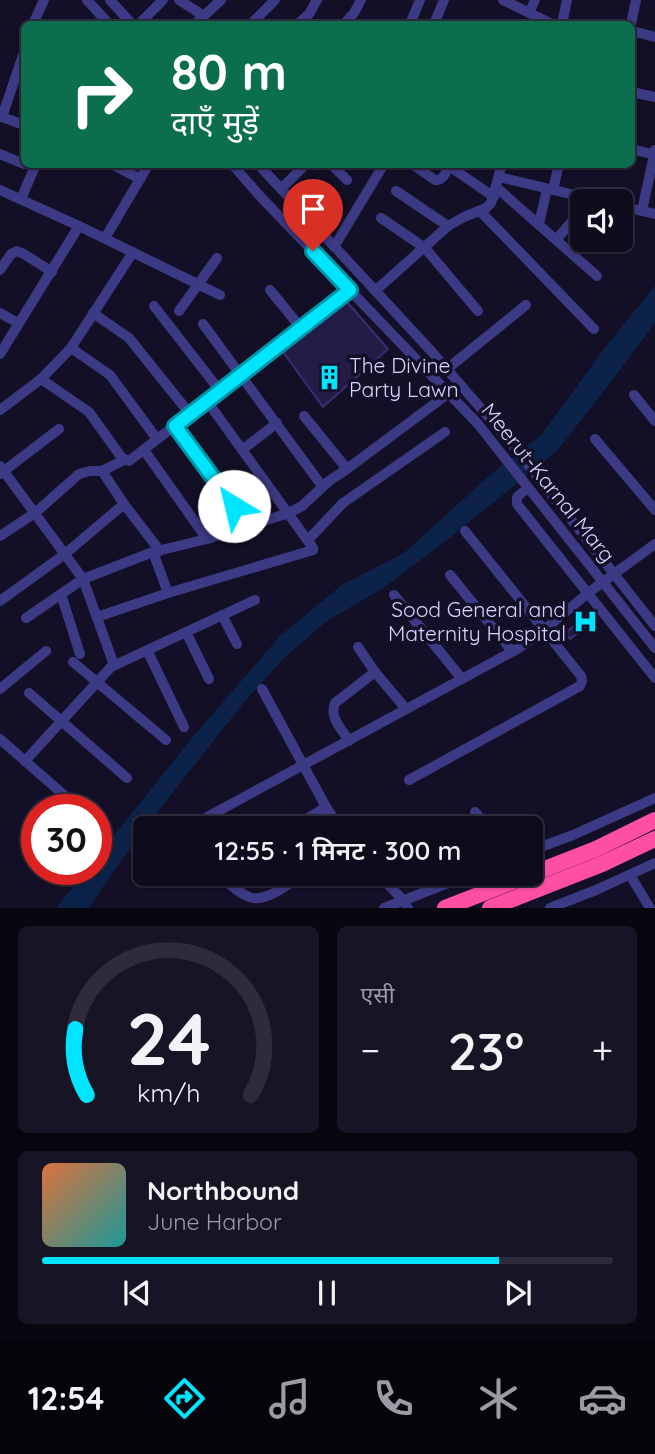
<!DOCTYPE html>
<html lang="hi">
<head>
<meta charset="utf-8">
<style>
  body { margin:0; font-family:Quicksand,"Noto Sans Devanagari",sans-serif; background:#171425; color:#f1f3f6; height:100vh; display:flex; flex-direction:column; font-size:26px; white-space:nowrap }
  * { box-sizing:border-box; margin:0 }
  p { font-size:23px; color:#9b9ba3 }
  .icon { flex:none; width:38px; height:38px; fill:none; stroke:currentColor; stroke-width:2; stroke-linecap:round; stroke-linejoin:round }
  .map { position:relative; height:908px; overflow:hidden }
  .side { display:flex; flex-direction:column; gap:18px; padding:18px; background:#08060f; flex:1 }
  .side>* { flex:none }
  .banner { position:absolute; left:21px; top:21px; width:614px; height:147px; border-radius:10px; box-shadow:0 2px 5px #0004,0 0 0 2px #2e2b3b; background:#0b6e4f; color:#fff; overflow:hidden }
  .fabs { position:absolute; left:570px; top:189px; display:grid; gap:14px }
  .fabs a { display:grid; place-items:center; width:63px; height:63px; border-radius:10px; background:#0e0b1c; box-shadow:0 2px 5px #0004,0 0 0 2px #2e2b3b; font-size:35px }
  .speed { position:absolute; left:21px; top:794px; display:flex; gap:14px; font-size:35px; font-weight:700; text-align:center }
  .speed>* { display:grid; place-content:center; width:91px; height:91px; border-radius:50%; background:#0e0b1c; box-shadow:0 2px 5px #0004,0 0 0 2px #2e2b3b; line-height:1 }
  .speed .limit { border:10px solid #d22; background:#fff; color:#111 }
  .pin { position:absolute; display:grid; place-items:center; width:60px; height:60px; color:#fff; margin:-72px -30px; border-radius:50% 50% 50% 0; rotate:-45deg; box-shadow:0 0 7px #0007 }
  .pin .icon { rotate:45deg }
  .me { position:absolute; width:77px; margin:-38px; rotate:324deg; stroke-linejoin:round; filter:drop-shadow(0 0 5px #0008) }
  .turn { display:flex; align-items:center; gap:24px; height:147px; padding:0 35px; font-size:32px }
  .turn .icon { width:91px; height:91px; stroke-width:2.5 }
  .turn b { display:block; font-size:49px; line-height:60px }
  .big { font-size:52px; font-weight:600; line-height:1.1 }
  .side .tile { flex:1; display:flex; flex-direction:column; justify-content:center; gap:10px; min-width:0; padding:0 24px; border-radius:10px; background:#171425 }
  .side .dial { align-items:center; gap:0 }
  .dial svg { height:182px; overflow:visible; fill:none; stroke:#2e2b3b; stroke-width:7; stroke-linecap:round; text-anchor:middle }
  .dial text { fill:#f1f3f6; stroke:none }
  .song { display:flex; align-items:center; gap:21px }
  .cover { width:84px; height:84px; border-radius:10px; background:linear-gradient(135deg,hsl(20 70% 55%),hsl(180 70% 35%)) }
  .played { height:7px; border-radius:4px; background:linear-gradient(90deg,#00e5ff 80%,#2e2b3b 80%) }
  .keys { display:flex; justify-content:space-around; direction:ltr }
  .heat { display:flex; justify-content:space-between; align-items:center; font-size:38px; direction:ltr }
  .side .tiles { flex:1; display:grid; gap:18px; grid-template-columns:1fr 1fr }
  .tile:last-child { grid-column:span 2 }
  .trip { position:absolute; left:133px; top:816px; width:410px; height:70px; border-radius:10px; background:#0e0b1c; box-shadow:0 2px 5px #0004,0 0 0 2px #2e2b3b; font-weight:600; line-height:70px; text-align:center }
  .menu { display:flex; height:112px; justify-content:space-around; align-items:center; background:#06040b; color:#9b9ba3 }
  .menu .icon { width:49px; height:49px }
  .menu .active { color:#00e5ff }
  .menu b { font-size:32px; color:#f1f3f6 }
  .map>svg:first-child { display:block }
  .water { fill:#0c2248 }
  .building { fill:#241b47; stroke:#3b2d73; stroke-width:2 }
  .lines { fill:none; stroke-linecap:round; stroke-linejoin:round }
  .minor { stroke:#3d3a85; stroke-width:10 }
  .highway { stroke:#ff4fa3; stroke-width:16 }
  .route-casing { stroke:#0095a6; stroke-width:18 }
  .route { stroke:#00e5ff; stroke-width:12 }
  .labels { text-anchor:middle; stroke-width:7; stroke-linejoin:round; paint-order:stroke }
  .poi-label { font-size:21px; fill:#d9d4ff; stroke:#130f26; text-anchor:start }
  .street-label { font-size:21px; fill:#d9d4ff; stroke:#130f26 }
</style>
</head>
<body>
<div class="map">
<svg width="655" height="908" viewBox="0 0 655 908">
  <rect width="100%" height="100%" fill="#130f26"/>
  <path class="water" d="M655 286V323L617 374 558 450 446 541 385 587 327 621 285 657 245 701 145 828 111 875 89 908H56L87 870H96V858L192 738 280 636 343 584 404 553 492 473 542 434 606 346Z"/>
  <g class="building">
    <path d="M347 302 388 349 323 407 283 352Z"/>
    <path d="M592 612 597 617 570 639 565 633Z"/>
  </g>
  <g class="lines">
    <g class="minor">
      <path d="M87 0 109 24"/>
      <path d="M110 0 132 24"/>
      <path d="M179 0 204 16"/>
      <path d="M503 0 552 24"/>
      <path d="M529 13 535 0"/>
      <path d="M33 24 44 0"/>
      <path d="M139 24 163 0"/>
      <path d="M195 24 221 0"/>
      <path d="M251 24 275 0"/>
      <path d="M298 24 309 14 317 0"/>
      <path d="M344 24 354 13 361 0"/>
      <path d="M410 24 420 0"/>
      <path d="M434 24 444 0"/>
      <path d="M562 24 567 0"/>
      <path d="M631 24 636 0"/>
      <path d="M632 31 655 37"/>
      <path d="M632 92 655 97"/>
      <path d="M0 116 2 117 24 52"/>
      <path d="M2 117 24 125"/>
      <path d="M632 149 655 155"/>
      <path d="M0 154 24 164"/>
      <path d="M112 164 140 179"/>
      <path d="M232 164 258 194 478 424 655 648"/>
      <path d="M258 164 432 352 511 443 655 626"/>
      <path d="M331 164 347 180"/>
      <path d="M412 164 435 180C444 181 446 171 450 164"/>
      <path d="M449 166 494 197"/>
      <path d="M499 177 600 201"/>
      <path d="M496 187 597 276"/>
      <path d="M281 189 306 164"/>
      <path d="M0 190 79 226 220 295"/>
      <path d="M553 190 559 164"/>
      <path d="M396 191 448 226"/>
      <path d="M21 199 36 164"/>
      <path d="M621 206 655 214"/>
      <path d="M480 211 594 329"/>
      <path d="M642 211 655 150"/>
      <path d="M381 218 425 248 478 311"/>
      <path d="M539 224 547 189"/>
      <path d="M105 238 149 164"/>
      <path d="M556 240 579 213"/>
      <path d="M334 247 384 164"/>
      <path d="M0 270 11 254 17 251 24 254 52 272"/>
      <path d="M270 290 301 328"/>
      <path d="M375 291 448 226 464 217 486 208 491 203 502 164"/>
      <path d="M154 306 220 391"/>
      <path d="M179 311 217 258"/>
      <path d="M0 313 18 323"/>
      <path d="M93 313 129 338 190 414"/>
      <path d="M203 324 322 486"/>
      <path d="M71 348 110 375 157 439"/>
      <path d="M0 354 79 226"/>
      <path d="M447 369 526 305"/>
      <path d="M41 379 89 412 122 458 129 461 350 290"/>
      <path d="M634 395 655 421"/>
      <path d="M0 410 41 379 71 348 133 252"/>
      <path d="M304 416 347 469"/>
      <path d="M175 426 248 526"/>
      <path d="M595 439 655 510"/>
      <path d="M144 450 207 539"/>
      <path d="M242 450 277 423"/>
      <path d="M0 466 83 579 114 665"/>
      <path d="M102 471 124 504 160 551"/>
      <path d="M0 474 59 429"/>
      <path d="M528 488 517 497V504L655 678"/>
      <path d="M0 536 35 513 79 474 90 471H102L124 460"/>
      <path d="M308 540 343 503 445 432"/>
      <path d="M153 552 168 593"/>
      <path d="M450 575 512 651"/>
      <path d="M61 594 80 654"/>
      <path d="M394 595 462 679"/>
      <path d="M0 601 65 554 124 504"/>
      <path d="M222 615 237 644"/>
      <path d="M97 617 168 593 313 550V548L207 401"/>
      <path d="M26 618 83 579 153 552 207 539 289 513 302 506 329 481 347 469 449 393"/>
      <path d="M186 632 209 679"/>
      <path d="M358 647 375 672 406 709"/>
      <path d="M147 650 184 727"/>
      <path d="M73 662 166 740"/>
      <path d="M0 689 46 651"/>
      <path d="M262 689 326 807 340 828"/>
      <path d="M29 693 127 778"/>
      <path d="M0 739 81 810"/>
      <path d="M349 741C341 728 329 717 335 703L375 672"/>
      <path d="M25 761 111 667 255 600"/>
      <path d="M409 780 580 686 582 681 581 676 465 531"/>
      <path d="M475 812 489 828"/>
      <path d="M187 828 519 648 544 630 588 593 655 544"/>
      <path d="M292 828 326 807"/>
      <path d="M530 851 573 835 655 798"/>
      <path d="M216 873C226 881 237 892 249 897 265 904 291 882 305 873"/>
      <path d="M377 873 403 900 408 908"/>
      <path d="M630 875 650 908"/>
      <path d="M384 908 474 873"/>
      <path d="M550 908 596 890 655 863"/>
    </g>
    <g class="highway">
      <path d="M445 908 596 849 655 820"/>
      <path d="M490 908 602 864 655 839"/>
    </g>
  </g>
  <g class="lines">
    <defs>
      <path id="route" d="M234 506 175 426 350 290 313 251"/>
    </defs>
    <use href="#route" class="route-casing"/>
    <use href="#route" class="route"/>
  </g>
  <defs>
    <symbol id="building-bare" viewBox="-9 -9 18 18"><path d="M-4-6H4V6H1V3H-1V6H-4ZM-2.5-4.3h1.7v1.8h-1.7ZM.8-4.3h1.7v1.8H.8ZM-2.5-1h1.7V.8h-1.7ZM.8-1h1.7V.8H.8Z" fill="#00e5ff" stroke="#130f26" stroke-width="2.5" paint-order="stroke"/></symbol>
    <symbol id="hospital-bare" viewBox="-9 -9 18 18"><path d="M-5-5h3v3.5h4V-5h3V5h-3V1.5h-4V5h-3Z" fill="#00e5ff" stroke="#130f26" stroke-width="2.5" paint-order="stroke"/></symbol>
  </defs>
  <g fill-rule="evenodd">
    <use href="#building-bare" x="312" y="360" width="35" height="35"/>
    <use href="#hospital-bare" x="568" y="604" width="35" height="35"/>
  </g>
  <g class="labels">
    <g class="poi-label">
      <text x="349" y="373">The Divine<tspan x="349" dy="24">Party Lawn</tspan></text>
      <text x="566" y="617" text-anchor="end">Sood General and<tspan x="566" dy="24">Maternity Hospital</tspan></text>
    </g>
    <g class="street-label">
      <text transform="translate(548 483) rotate(51)" y="7">Meerut-Karnal Marg</text>
    </g>
  </g>
</svg>
<div class="fabs">
<a><svg class="icon" aria-label="sound" viewBox="0 0 24 24"><path d="M4 9h4l5-4v14l-5-4H4zM17 9q2 3 0 6"/></svg></a>
</div>
<div class="speed"><div class="limit">30</div></div>
<div class="pin" style="left:313px;top:251px;background:#d93025"><svg class="icon" aria-label="arrive" viewBox="0 0 24 24"><path d="M6 21V4h12l-3 4 3 4H6"/></svg></div>
<svg class="me" style="left:234px;top:506px" viewBox="-20 -20 40 40"><circle r="19" fill="#fff"/><path d="M0-13L10 11 0 6-10 11z" fill="#00e5ff"/></svg>
<div class="trip">12:55 · 1 मिनट · 300 m</div>
<div class="banner">
<div class="turn"><svg class="icon" aria-label="right" viewBox="0 0 24 24"><path d="M7 20v-9h11M14 6l5 5-5 5"/></svg><div><b>80 m</b>दाएँ मुड़ें</div></div>
</div>
</div>
<section class="side">
<div class="tiles">
<div class="tile dial"><svg viewBox="0 0 100 80">
<path d="M14 69A42 42 0 1 1 86 69"/>
<path d="M14 69A42 42 0 0 1 9 40" stroke="#00e5ff"/>
<text x="50" y="56" font-size="32" font-weight="700">24</text>
<text x="50" y="72" font-size="11">km/h</text>
</svg></div>
<div class="tile"><p>एसी</p>
<div class="heat"><a>−</a><b class="big">23°</b><a>+</a></div>
</div>
<div class="tile">
<div class="song"><i class="cover"></i><div><b>Northbound</b><p>June Harbor</p></div></div>
<div class="played"></div>
<div class="keys"><svg class="icon" aria-label="previous" viewBox="0 0 24 24"><path d="M18 5L8 12l10 7zM5 5v14"/></svg><svg class="icon" aria-label="pause" viewBox="0 0 24 24"><path d="M8 5v14M16 5v14"/></svg><svg class="icon" aria-label="next" viewBox="0 0 24 24"><path d="M6 5l10 7-10 7zM19 5v14"/></svg></div>
</div>
</div>
</section>
<nav class="menu">
<b>12:54</b>
<svg class="icon active" aria-label="directions" viewBox="0 0 24 24"><path d="M12 3l9 9-9 9-9-9zM9 14v-3h6M13 9l2 2-2 2"/></svg>
<svg class="icon" aria-label="music" viewBox="0 0 24 24"><path d="M9 18V5l10-2v13"/><circle cx="6" cy="18" r="3"/><circle cx="16" cy="16" r="3"/></svg>
<svg class="icon" aria-label="phone" viewBox="0 0 24 24"><path d="M5 4h4l2 5-3 2q2 4 5 5l2-3 5 2v4C11 20 4 13 5 4z"/></svg>
<svg class="icon" aria-label="climate" viewBox="0 0 24 24"><path d="M12 3v18M4 7l16 10M4 17L20 7"/></svg>
<svg class="icon" aria-label="car" viewBox="0 0 24 24"><path d="M5 17H2v-5l4-1 3-4h7l3 4 3 1v5h-3M9 17h6M6 11h13"/><circle cx="7" cy="17" r="2"/><circle cx="17" cy="17" r="2"/></svg>
</nav>
</body>
</html>
